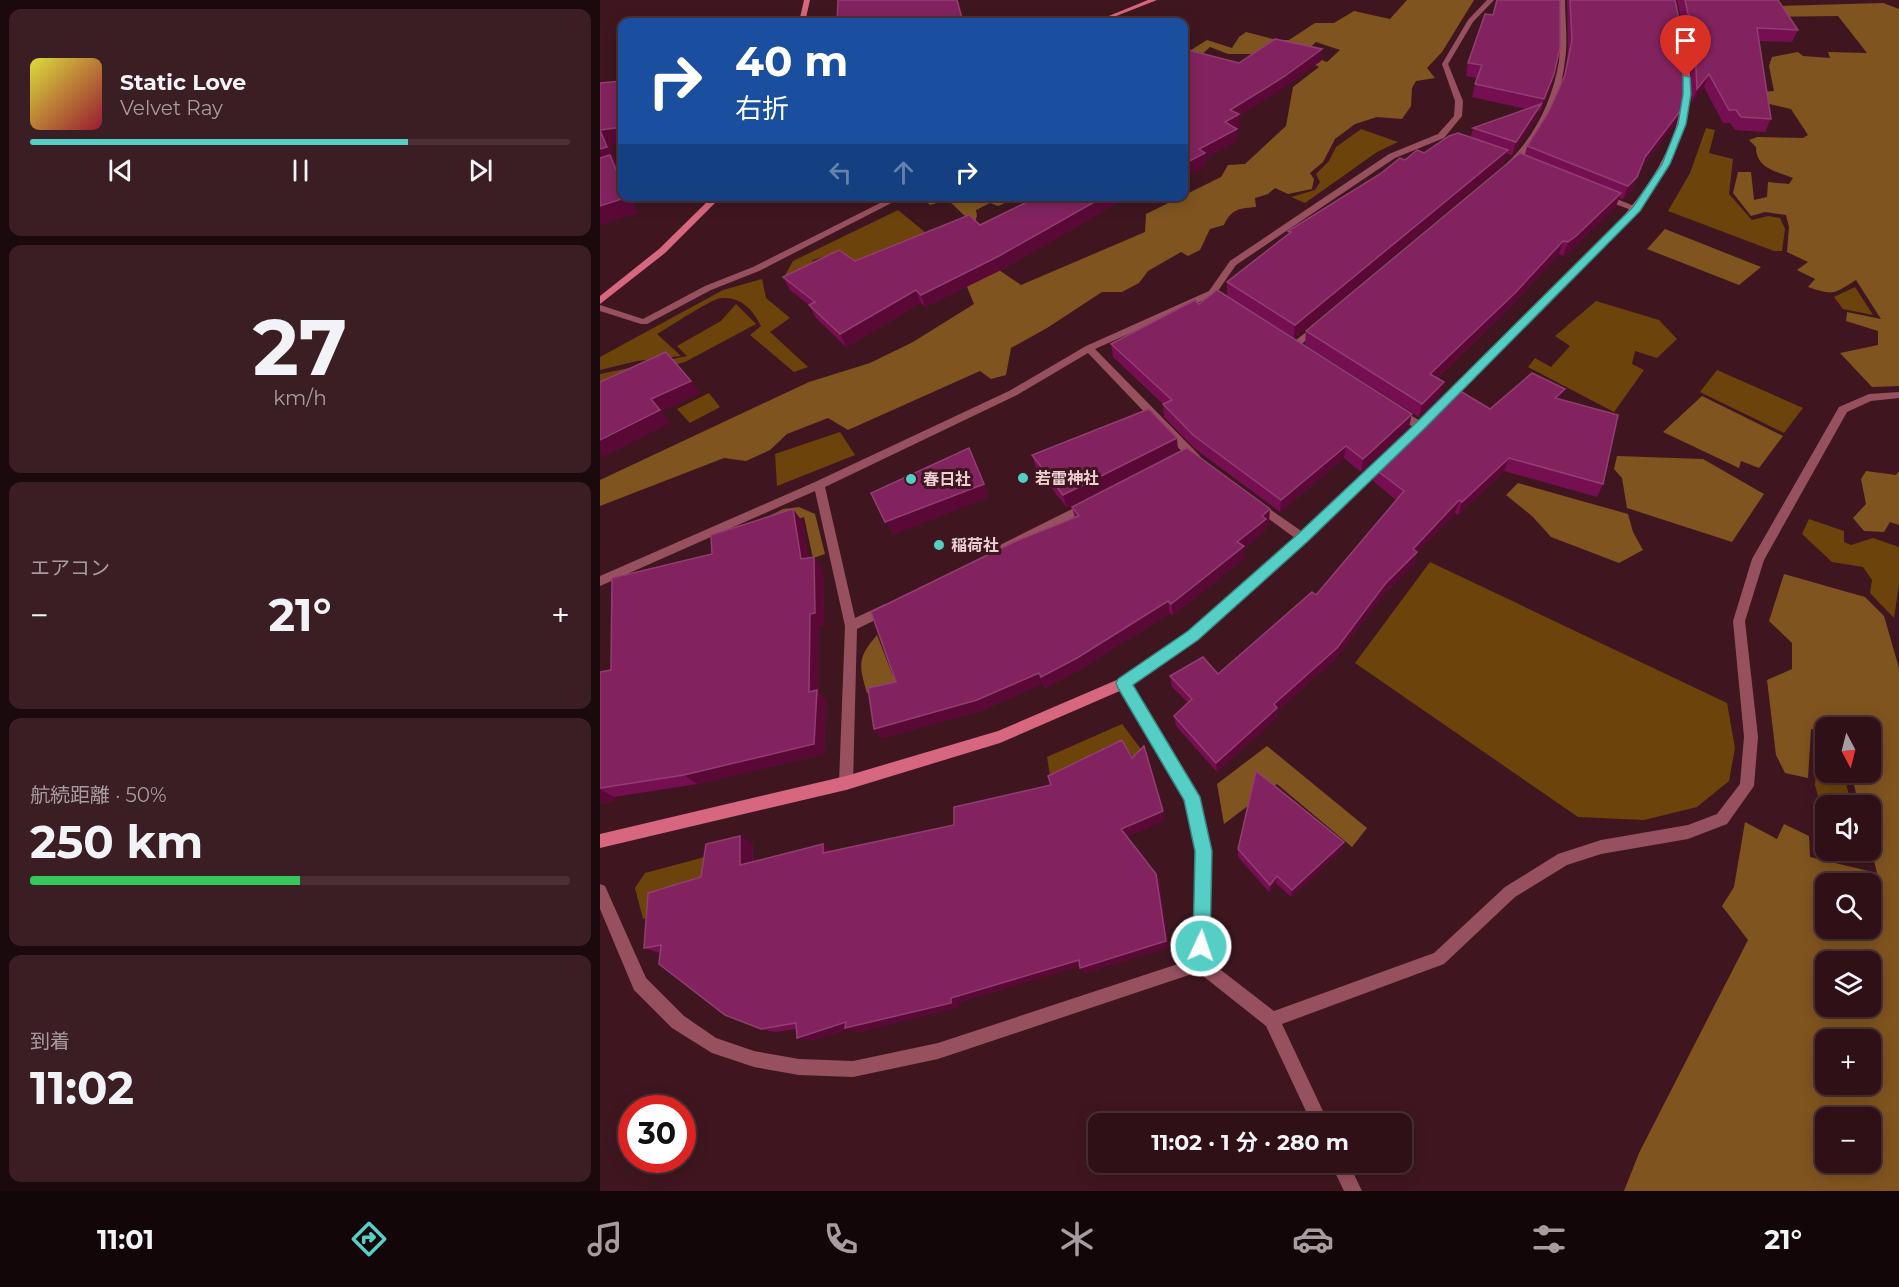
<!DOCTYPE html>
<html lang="ja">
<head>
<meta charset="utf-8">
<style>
  body { margin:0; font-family:Montserrat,"Noto Sans JP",sans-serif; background:#3b1e24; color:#f1f3f6; height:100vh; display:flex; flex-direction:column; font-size:22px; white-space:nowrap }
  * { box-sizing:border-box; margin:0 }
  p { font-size:20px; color:#a79da1 }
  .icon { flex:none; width:33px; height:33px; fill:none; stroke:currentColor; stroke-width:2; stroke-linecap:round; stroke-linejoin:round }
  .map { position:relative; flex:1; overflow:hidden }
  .side { display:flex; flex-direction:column; gap:9px; padding:9px; background:#1a090d; width:600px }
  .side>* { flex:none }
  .guide { position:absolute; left:18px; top:18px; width:570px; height:183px; border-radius:12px; box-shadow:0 3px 15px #0003,0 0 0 2px #4a3036; background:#1a4fa0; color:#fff; overflow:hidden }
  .needle { width:39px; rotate:173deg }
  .controls { position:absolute; left:1215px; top:717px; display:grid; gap:12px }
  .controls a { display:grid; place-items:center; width:66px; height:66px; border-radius:12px; background:#2f1017; box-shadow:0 3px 15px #0003,0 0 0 2px #4a3036; font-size:30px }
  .speed { position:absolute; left:18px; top:1095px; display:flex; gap:12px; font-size:30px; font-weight:700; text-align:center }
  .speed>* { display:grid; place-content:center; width:78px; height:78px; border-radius:50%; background:#2f1017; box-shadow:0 3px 15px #0003,0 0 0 2px #4a3036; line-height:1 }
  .speed .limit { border:9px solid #d22; background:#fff; color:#111 }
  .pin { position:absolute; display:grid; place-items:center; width:51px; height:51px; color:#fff; margin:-62px -26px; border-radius:50% 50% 50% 0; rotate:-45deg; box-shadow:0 0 6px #0007 }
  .pin .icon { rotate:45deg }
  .me { position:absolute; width:66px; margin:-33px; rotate:3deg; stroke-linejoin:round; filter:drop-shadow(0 0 4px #0008) }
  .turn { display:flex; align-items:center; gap:21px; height:126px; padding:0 18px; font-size:27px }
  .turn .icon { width:78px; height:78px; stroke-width:2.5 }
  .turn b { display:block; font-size:42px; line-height:51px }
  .lanes { display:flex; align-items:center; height:57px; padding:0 18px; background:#0003; justify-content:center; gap:30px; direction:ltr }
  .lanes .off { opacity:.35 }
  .big { font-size:45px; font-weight:700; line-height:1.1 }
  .side .tile { flex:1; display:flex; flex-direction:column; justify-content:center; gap:9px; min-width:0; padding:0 21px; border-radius:12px; background:#3b1e24 }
  .side .dial { align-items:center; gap:0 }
  .dial b { font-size:78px; line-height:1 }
  .song { display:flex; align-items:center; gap:18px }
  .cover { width:72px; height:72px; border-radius:9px; background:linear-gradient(135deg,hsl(60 70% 55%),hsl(350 70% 35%)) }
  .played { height:6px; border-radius:3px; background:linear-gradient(90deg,#55cec5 70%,#4a3036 70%) }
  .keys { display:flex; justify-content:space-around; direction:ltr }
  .heat { display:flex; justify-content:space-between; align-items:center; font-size:33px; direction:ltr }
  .charge { height:9px; border-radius:4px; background:linear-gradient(90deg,#34c759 50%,#4a3036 0) }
  .trip { position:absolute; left:488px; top:1113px; width:324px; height:60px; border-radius:12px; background:#2f1017; box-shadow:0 3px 15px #0003,0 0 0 2px #4a3036; font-weight:700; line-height:60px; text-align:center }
  .menu { display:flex; height:96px; justify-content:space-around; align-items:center; background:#130609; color:#a79da1 }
  .menu .icon { width:42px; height:42px }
  .menu .active { color:#55cec5 }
  .menu b { font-size:27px; color:#f1f3f6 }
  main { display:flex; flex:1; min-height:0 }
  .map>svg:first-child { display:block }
  .green { fill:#6b430b }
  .forest { fill:#7f541f; fill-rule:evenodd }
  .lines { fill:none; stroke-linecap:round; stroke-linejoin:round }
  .street { fill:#97515e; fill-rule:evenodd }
  .secondary { fill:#d6677e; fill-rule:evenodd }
  .wall { fill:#750f51 }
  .shaded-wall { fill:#5a0937 }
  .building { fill:#82235f; stroke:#923e71; stroke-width:1.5 }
  .route { fill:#55cec5; stroke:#378680; stroke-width:1.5 }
  .poi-dot { fill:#55cec5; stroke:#3f161f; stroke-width:2 }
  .labels { text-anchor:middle; stroke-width:6; stroke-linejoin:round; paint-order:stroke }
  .poi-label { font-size:16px; font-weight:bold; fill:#ecd0d4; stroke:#3f161f; text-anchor:start }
</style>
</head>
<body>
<main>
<section class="side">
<div class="tile">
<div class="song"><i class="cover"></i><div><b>Static Love</b><p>Velvet Ray</p></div></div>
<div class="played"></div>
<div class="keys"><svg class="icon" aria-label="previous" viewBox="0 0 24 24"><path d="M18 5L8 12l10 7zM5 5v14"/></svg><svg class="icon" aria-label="pause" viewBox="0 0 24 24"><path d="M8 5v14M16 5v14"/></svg><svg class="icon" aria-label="next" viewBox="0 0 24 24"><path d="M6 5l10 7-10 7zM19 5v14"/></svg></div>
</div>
<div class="tile dial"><b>27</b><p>km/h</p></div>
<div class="tile"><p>エアコン</p>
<div class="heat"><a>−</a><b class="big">21°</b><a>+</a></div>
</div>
<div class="tile"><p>航続距離 · 50%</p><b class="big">250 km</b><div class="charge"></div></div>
<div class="tile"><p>到着</p><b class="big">11:02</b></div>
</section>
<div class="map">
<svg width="1299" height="1191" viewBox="0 0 1299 1191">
  <rect width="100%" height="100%" fill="#3f161f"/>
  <g class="green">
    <path d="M1106 128 1115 130 1109 153 1133 159 1129 194 1152 220 1168 216 1180 218 1185 229 1182 251H1174L1068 211 1090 173Z"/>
    <path d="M761 129 798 142 777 152 705 203 691 197 715 190 720 182 716 174 729 161 736 147Z"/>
    <path d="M298 210 332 238 288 268 242 260 229 255 213 260 209 269 193 277 183 279 193 261Z"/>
    <path d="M162 279 166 298 190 318 170 332 208 367 194 372 150 335 161 326C153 310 142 297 122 298 112 298 68 328 57 334L81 356 37 361 0 370V357L123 290Z"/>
    <path d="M1255 287 1273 315 1243 309 1234 297Z"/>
    <path d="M996 301 1059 320 1077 339 1057 358 1035 351 1032 364 1044 370 1014 412 928 367 935 358 951 367 970 346 955 336Z"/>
    <path d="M136 304 156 324 85 362 0 385V374L87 356 77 346 121 321Z"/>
    <path d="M1117 370 1203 408 1184 433 1100 392Z"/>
    <path d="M109 393 120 407 90 423 77 409Z"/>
    <path d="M240 432 255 455 177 486 175 454Z"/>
    <path d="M1209 519 1244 531V542L1251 545 1273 538 1299 547V584L1294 618 1270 593 1272 580 1263 567 1232 562 1202 534Z"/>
    <path d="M830 562 1127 703 1135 748 1129 781 1097 807 1044 820 978 817 755 663Z"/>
    <path d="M522 724 547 757 539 764 523 744 450 775 447 757Z"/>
    <path d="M1218 735 1225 736 1226 772 1243 773 1252 805 1226 806 1225 821 1215 785Z"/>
    <path d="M112 855 111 875 56 914 43 919 35 888 45 873Z"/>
  </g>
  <g class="forest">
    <path d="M807 0H874L842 52 827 68 835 78 816 81 812 88 811 106 802 119 777 117 755 124 735 139 723 162 710 173 714 179 712 189 688 194 675 188 668 194 655 198 656 207C640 208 631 209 624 225L610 229 600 250 588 256 581 252 548 271 539 283 522 292H502L447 328 411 348 406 375 391 379 380 371 248 430 228 418 187 434 170 450 146 461 124 458 0 506V480L209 382 270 363 313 342 374 304 365 282 393 266 421 285 545 232 546 214 621 177 628 165 645 164 686 126 693 87 719 67 713 64 719 59 727 62 740 50 716 42 703 54H628L610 47 601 55 591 50 607 40 632 48 639 37 646 32 677 40H689L715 23H734L754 11 790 19Z"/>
    <path d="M1283 3 1299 9V386L1272 387 1240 353 1278 345V331L1246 321 1247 312 1281 319 1256 280C1233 294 1235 296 1208 287L1215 279 1197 270 1208 262 1187 252 1189 227 1186 215 1165 212 1151 216 1133 193 1138 172H1151L1154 200 1167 197 1168 182 1189 184 1193 178C1177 171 1156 169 1156 147L1149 140 1157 137 1203 138 1208 135 1191 109 1165 103 1159 92 1174 91 1169 66 1172 57 1198 52 1203 56 1230 58 1228 52 1267 53 1238 16 1154 17 1146 7Z"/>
    <path d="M322 197C338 195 352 200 368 199L369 197H419L398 206 390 203 376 210 377 216 373 227 366 217 348 200 330 205Z"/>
    <path d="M1065 229 1161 267 1139 285 1047 249Z"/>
    <path d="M1102 396 1183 436 1159 468 1141 461 1139 468 1063 432Z"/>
    <path d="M1017 456 1103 459 1164 494 1132 542 1027 508 1022 478 1014 469Z"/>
    <path d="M1266 471 1296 475 1299 471V525L1290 522 1284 532 1264 531 1253 518 1266 504 1261 479Z"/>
    <path d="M918 483 1028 514 1033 532 1043 550 1019 563 951 537 932 516 906 495Z"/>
    <path d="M199 507 215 514 225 554 213 558 204 517 153 533 149 526 183 509Z"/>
    <path d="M1184 574 1265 597 1284 616 1299 668V1191H1024L1039 1153 1148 940 1122 906 1134 887 1145 822 1177 839 1184 824 1209 836 1210 857 1277 873 1271 848 1270 806 1259 805 1251 773 1270 772V728H1226L1225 732 1211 729 1208 778 1185 773 1176 755 1167 680 1192 669V643L1169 621ZM1226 884H1270V928H1226ZM1226 962H1270V1006H1226ZM1226 1040H1270V1084H1226ZM1226 1118H1270V1162H1226Z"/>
    <path d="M277 635 293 676 335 661 338 673 267 693C259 665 257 658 277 635Z"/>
    <path d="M667 746 767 828 752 847 677 784 624 824 617 784Z"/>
  </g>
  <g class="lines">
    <g class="street">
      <path d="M887 0H894L873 22 848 64 863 101 862 116 844 138 795 158 636 265 615 295 495 349 600 456 601 459 600 462H592L488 353 417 395 225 487 255 618 285 604 289 605 291 609 289 613 257 629 253 783 251 788 246 790 241 788 239 783 245 626 215 491 0 586V576L215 482 409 391 486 346 609 291 630 261 789 154 838 134 854 116 855 101 842 64 868 20Z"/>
      <path d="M959 0H965C965 20 968 41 965 60 961 100 942 139 913 167H907V163C935 137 953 99 959 61 961 41 959 20 959 0Z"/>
      <path d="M999 194H1005L1041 209 1034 211 999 198Z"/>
      <path d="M294 196H305L159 271 111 290 47 324H41L0 311V305L43 319 105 286 153 267Z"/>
      <path d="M717 324 720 325V329L698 347H692V343Z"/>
      <path d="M1299 392V398L1271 401 1247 412 1164 560 1145 621 1158 737 1154 786 1127 824 1088 839 1001 854 967 865 915 897 844 964 682 1024 729 1124H712L666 1026 598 972 338 1059 253 1077 199 1075 154 1067 112 1053 72 1028 34 990 0 909V884L5 886 46 978 84 1016 116 1038 154 1051 199 1059 253 1061 338 1043 593 959 597 891 596 851 585 799 519 687 518 683 519 679 524 677 529 679 599 797 610 851 611 891 608 960 674 1011 834 953 905 887 958 854 1001 840 1088 825 1117 814 1140 784 1144 737 1133 621 1152 559 1239 407 1269 394Z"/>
      <path d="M798 408 824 423 825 426 824 429H816L794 415V409Z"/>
      <path d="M488 501 494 505 492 508 408 551H400L398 548 400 545Z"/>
      <path d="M658 501 707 535 709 538 707 541H699L654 508 652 505Z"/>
      <path d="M730 1162H748L762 1191H744Z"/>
    </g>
    <g class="secondary">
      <path d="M204 0H210L205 22H199Z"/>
      <path d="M548 0H557L501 22H494Z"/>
      <path d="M1082 41 1085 43C1087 56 1091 71 1090 85 1088 148 1053 194 1012 239L840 413H832V407L1006 236C1046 192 1081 146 1083 84 1084 71 1080 56 1079 43Z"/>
      <path d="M22 164V168L0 174V170Z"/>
      <path d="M113 196H122L65 253 0 304V296L59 249Z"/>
      <path d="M785 456 790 460 789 463 707 541 597 640 529 687 400 743 246 790 0 848V834L246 776 398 731 519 679 589 632 699 535 781 457Z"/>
    </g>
  </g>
  <g class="wall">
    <path d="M967 0H1075L1081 110 1076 123 1040 169 1032 190 1023 199 1019 198 1016 206 972 249 963 256 959 254 911 306 837 378 841 395 819 417 705 345 706 331 925 155 927 146 948 113 963 80 968 53Z"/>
    <path d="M1077 0H1178L1198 30 1192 42 1159 41 1171 119 1165 132 1135 130 1130 123H1123L1104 87 1092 102 1090 59Z"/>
    <path d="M868 63 954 74 951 87 940 112 939 111 937 117 912 155 907 154 904 163 694 338 627 296V282L688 234V231L805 160 871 137 873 128 926 109 872 97 877 78 866 76Z"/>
    <path d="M439 196H529L403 269 325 307 321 303 246 347 216 318 209 305 190 290 183 277 255 261 380 225Z"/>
    <path d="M599 304 809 427 761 472 744 458 680 512 594 448 564 417 563 404 513 357 511 344Z"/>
    <path d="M960 400 1003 484 997 497 904 471 858 515 855 513 816 554 814 564 782 596 735 659 677 711 676 718 617 772 576 726 574 716 588 703 572 687 570 676 618 674 716 595 796 500 773 481 775 469 890 409Z"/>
    <path d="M578 451 467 508 436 468 432 455Z"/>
    <path d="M472 507 669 522 666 525 665 531 644 548V558L573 615 570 613 481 669 445 688 443 683 383 710 282 738 274 729 296 682 475 518Z"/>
    <path d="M202 521 208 558 223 569 224 625 219 626V693L226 701 224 754 97 784 14 797 13 801 0 804V672L11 670 112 554Z"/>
    <path d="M565 820 527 836 556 874 559 881 569 947 485 973 480 966 359 1002V1007L257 1032 248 1029 210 1041 196 1029 175 1032 161 1029 60 953 44 948 101 877 153 843V862L233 851Z"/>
    <path d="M744 842 741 850 691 897 676 883 669 892 638 857V849Z"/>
  </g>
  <g class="shaded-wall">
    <path d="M722 49 721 61 684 88 639 116 640 127 626 134 625 122 630 110Z"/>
    <path d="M954 74 951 87 940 112 944 99Z"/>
    <path d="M1109 74 1104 87 1092 102 1097 89Z"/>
    <path d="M941 104 937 117 912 155 916 142Z"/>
    <path d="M1081 110 1076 123 1039 170 1045 157Z"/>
    <path d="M22 127V144L10 146 17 163H16L22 175V184L0 168V130Z"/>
    <path d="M637 129V141L606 158V165L584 177V164L599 149Z"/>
    <path d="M908 150 904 163 694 338 695 325Z"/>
    <path d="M1037 177 1032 190 1023 199 1028 186Z"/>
    <path d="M1021 193 1016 206 972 249 963 256 968 242Z"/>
    <path d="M27 196H31L38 213 0 225V206Z"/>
    <path d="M505 196H529L403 269 325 307 321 295Z"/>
    <path d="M963 241 959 254 911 306 827 387 830 374Z"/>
    <path d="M316 290 321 303 246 347 240 334Z"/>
    <path d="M91 381 100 393 61 412 51 399Z"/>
    <path d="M844 382 841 395 819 417 822 404Z"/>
    <path d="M965 389 959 402 955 398Z"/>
    <path d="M60 410 70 423 4 457 0 452V440Z"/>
    <path d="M812 414 809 427 761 472 763 459Z"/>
    <path d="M577 438 578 451 467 508 463 495Z"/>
    <path d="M746 446 744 458 680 512 681 500Z"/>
    <path d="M909 458 904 471 858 515 862 502Z"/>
    <path d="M384 484 389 497 293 535 285 522Z"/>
    <path d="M859 500 855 513 816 554 814 564 782 596 735 659 677 711 676 718 617 772 616 763 674 704 785 584 813 549Z"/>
    <path d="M193 509 202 521 210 571 201 559Z"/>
    <path d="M670 509 669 522 666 525 665 531 644 548V558L573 615 571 604 637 542 662 516Z"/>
    <path d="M214 557 223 569 224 625 219 626V693L226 701 224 754 97 784 84 775 210 614Z"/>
    <path d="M568 601 570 613 481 669 445 688 441 677Z"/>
    <path d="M439 673 443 683 383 710 282 738 274 729Z"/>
    <path d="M0 789 14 797 13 801 0 804Z"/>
    <path d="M563 811 565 820 525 837 521 829Z"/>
    <path d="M140 836 153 843 152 872 140 865Z"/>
    <path d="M744 842 741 850 691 897 692 890Z"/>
    <path d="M223 844 234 852 223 853Z"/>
    <path d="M556 874 559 881 569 947 485 973 480 968Z"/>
    <path d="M677 876 676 883 669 892 670 885Z"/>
    <path d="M479 960 484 965 359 1002V1007L257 1032 248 1029 210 1041 197 1038 246 1022 351 998Z"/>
  </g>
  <g class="building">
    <path d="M238 0H357L363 22H237Z"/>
    <path d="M897 0H960V48L954 74 944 99 875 84 882 65 868 63 885 14 893 15Z"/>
    <path d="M970 0H1075L1085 47 1086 81 1081 110 1045 157 1037 177 1028 186 927 146 948 113 965 75 972 40Z"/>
    <path d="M1085 0H1178L1198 30 1157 28 1171 119 1141 117 1136 110H1129L1109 74 1097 89 1095 46Z"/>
    <path d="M675 39 722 49 685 76 630 110 639 114 625 122 637 129 599 149 605 153 584 164V49L639 63Z"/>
    <path d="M22 81V127L0 130 7 147 0 149V83Z"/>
    <path d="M941 104 916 142 873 128Z"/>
    <path d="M858 133 908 150 695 325 627 282 691 232 688 231 780 174 800 158 805 160 817 150 824 153 849 136Z"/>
    <path d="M920 153 1021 193 976 236 968 242 963 241 915 293 830 374 844 382 822 404 706 331Z"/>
    <path d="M10 155 22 184V196H27L28 197 0 206V158Z"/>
    <path d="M439 196H505L399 256 321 295 316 290 240 334 209 305 215 302 183 277 239 250 255 261 369 215 380 225Z"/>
    <path d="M617 290 812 414 763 459 746 446 681 500 593 435 563 404 572 400 511 344 595 300 599 304Z"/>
    <path d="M66 352 91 381 51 399 60 410 0 440V382Z"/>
    <path d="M932 373 965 389 955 398 1018 415 1003 484 909 458 862 502 859 500 813 549 817 552 785 584 737 648 674 704 677 708 616 763 574 716 592 699 570 676 603 657 618 674 712 592 716 595 804 491 775 469 857 389 890 409Z"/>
    <path d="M549 409 577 438 463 495 432 455Z"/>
    <path d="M369 448 384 484 285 522 271 493Z"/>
    <path d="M587 448 670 509 662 516 666 519 637 542 644 546 571 604 568 601 477 658 441 677 439 673 377 700 274 729 268 688 296 682 271 612 414 542 479 516 472 507Z"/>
    <path d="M193 509 201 559 214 557 215 613 210 614 209 692 217 690 214 744 84 775 0 788V672L11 670 12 578 112 554 111 535Z"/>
    <path d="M522 740 532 758 544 746 563 811 521 829 556 874 566 941 480 968 479 960 351 998V1003L245 1028 246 1022 197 1038 196 1023 161 1029 125 1015 59 964 61 945 44 948 48 893 101 877 106 844 140 836V865L223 844V853L354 825V807L451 785 448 776Z"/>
    <path d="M656 771 744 842 692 890 677 876 670 885 638 849Z"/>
  </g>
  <path class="route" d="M1083 75 1090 77 1091 94 1086 124 1070 164 1040 211 824 429 707 542 598 640 533 685 600 797 612 851 610 946 608 952 601 955 595 952 593 946 595 851 584 800 518 688 516 683 518 679 588 631 698 534 816 423 1033 207 1062 164 1078 124 1083 94Z"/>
  <g class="poi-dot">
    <circle cx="423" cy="478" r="6"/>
    <circle cx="311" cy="479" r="6"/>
    <circle cx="339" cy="545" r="6"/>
  </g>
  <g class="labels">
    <g class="poi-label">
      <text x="435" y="484">若雷神社</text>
      <text x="323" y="485">春日社</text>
      <text x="351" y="551">稲荷社</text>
    </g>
  </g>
</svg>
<div class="controls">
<a><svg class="needle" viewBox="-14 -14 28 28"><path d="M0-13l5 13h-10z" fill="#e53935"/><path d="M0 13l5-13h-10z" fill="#a79da1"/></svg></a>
<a><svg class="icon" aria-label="sound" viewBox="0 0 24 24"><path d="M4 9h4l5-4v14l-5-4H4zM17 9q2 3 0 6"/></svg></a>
<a><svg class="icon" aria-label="search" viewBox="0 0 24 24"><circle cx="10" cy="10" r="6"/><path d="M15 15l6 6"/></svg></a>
<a><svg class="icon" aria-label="layers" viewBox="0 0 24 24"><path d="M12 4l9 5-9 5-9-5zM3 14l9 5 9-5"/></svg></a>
<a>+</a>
<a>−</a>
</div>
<div class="speed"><div class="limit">30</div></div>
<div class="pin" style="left:1086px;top:77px;background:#d93025"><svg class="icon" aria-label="arrive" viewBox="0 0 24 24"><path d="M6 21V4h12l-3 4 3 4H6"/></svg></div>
<svg class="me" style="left:601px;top:946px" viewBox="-20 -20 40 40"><circle r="17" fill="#55cec5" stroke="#fff" stroke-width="3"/><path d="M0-11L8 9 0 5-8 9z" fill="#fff"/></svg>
<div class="trip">11:02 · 1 分 · 280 m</div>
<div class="guide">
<div class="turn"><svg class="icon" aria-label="right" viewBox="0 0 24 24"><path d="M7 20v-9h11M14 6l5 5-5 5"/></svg><div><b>40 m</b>右折</div></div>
<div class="lanes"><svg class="icon off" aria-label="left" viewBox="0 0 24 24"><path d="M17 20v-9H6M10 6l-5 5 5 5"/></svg><svg class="icon off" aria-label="ahead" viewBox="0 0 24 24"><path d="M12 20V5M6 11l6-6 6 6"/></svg><svg class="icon" aria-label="right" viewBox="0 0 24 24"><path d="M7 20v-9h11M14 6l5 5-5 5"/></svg></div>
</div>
</div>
</main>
<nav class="menu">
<b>11:01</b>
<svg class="icon active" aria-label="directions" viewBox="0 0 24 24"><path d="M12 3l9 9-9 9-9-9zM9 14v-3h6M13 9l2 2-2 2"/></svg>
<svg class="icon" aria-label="music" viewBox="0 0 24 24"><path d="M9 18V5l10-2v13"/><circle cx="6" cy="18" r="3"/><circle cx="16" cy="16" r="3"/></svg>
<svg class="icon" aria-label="phone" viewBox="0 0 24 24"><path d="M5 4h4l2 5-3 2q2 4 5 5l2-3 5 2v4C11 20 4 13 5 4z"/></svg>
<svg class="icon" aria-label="climate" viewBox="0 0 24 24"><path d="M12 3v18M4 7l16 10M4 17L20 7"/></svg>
<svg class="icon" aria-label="car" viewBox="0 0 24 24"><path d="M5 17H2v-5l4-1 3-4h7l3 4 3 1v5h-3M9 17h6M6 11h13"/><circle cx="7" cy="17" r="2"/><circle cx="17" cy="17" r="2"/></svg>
<svg class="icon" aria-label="filters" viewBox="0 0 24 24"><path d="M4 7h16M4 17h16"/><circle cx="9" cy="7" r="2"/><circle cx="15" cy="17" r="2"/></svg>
<b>21°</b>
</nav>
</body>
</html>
